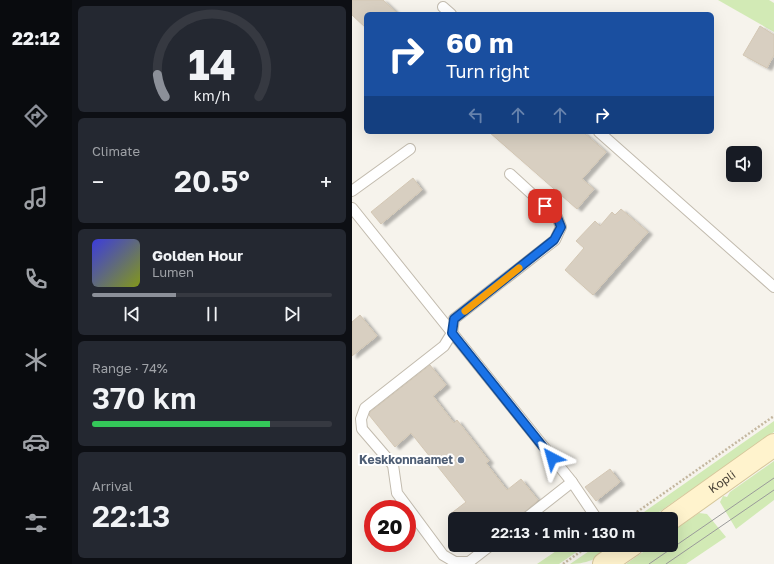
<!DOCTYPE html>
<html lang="en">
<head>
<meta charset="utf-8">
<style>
  body { margin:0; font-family:"Golos Text",sans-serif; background:#242831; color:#f1f3f6; height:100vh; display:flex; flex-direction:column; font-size:15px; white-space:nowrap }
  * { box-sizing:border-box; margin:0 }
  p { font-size:13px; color:#9ea1a6 }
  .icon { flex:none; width:22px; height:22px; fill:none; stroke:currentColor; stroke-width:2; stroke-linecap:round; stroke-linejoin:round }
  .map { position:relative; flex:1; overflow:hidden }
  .drawer { display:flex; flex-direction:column; gap:6px; padding:6px; background:#0d0f14; width:280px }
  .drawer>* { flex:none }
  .hud { position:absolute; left:12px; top:12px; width:350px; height:122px; border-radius:6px; box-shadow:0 4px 16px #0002; background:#1a4fa0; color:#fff; overflow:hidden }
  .fabs { position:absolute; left:374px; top:146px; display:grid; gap:8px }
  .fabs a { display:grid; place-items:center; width:36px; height:36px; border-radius:6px; background:#171b24; box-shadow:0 4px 16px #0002; font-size:20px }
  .speed { position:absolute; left:12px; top:500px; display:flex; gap:8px; font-size:20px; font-weight:700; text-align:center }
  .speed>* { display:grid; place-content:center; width:52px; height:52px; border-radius:50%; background:#171b24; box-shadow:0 4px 16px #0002; line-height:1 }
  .speed .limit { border:6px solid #d22; background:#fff; color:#111 }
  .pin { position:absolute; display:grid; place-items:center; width:34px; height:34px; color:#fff; margin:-17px; border-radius:8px; box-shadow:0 2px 6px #0006 }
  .me { position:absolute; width:44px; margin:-22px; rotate:321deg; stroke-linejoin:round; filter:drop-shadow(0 0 3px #0008) }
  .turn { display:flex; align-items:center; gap:14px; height:84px; padding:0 16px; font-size:18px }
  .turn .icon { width:52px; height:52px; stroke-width:2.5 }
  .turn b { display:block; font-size:28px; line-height:34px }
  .lanes { display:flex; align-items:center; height:38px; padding:0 16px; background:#0003; justify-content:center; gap:20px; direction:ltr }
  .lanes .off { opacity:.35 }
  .big { font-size:30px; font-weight:600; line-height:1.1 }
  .drawer .card { flex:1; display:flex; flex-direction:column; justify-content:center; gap:6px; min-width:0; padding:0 14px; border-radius:6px; background:#242831 }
  .drawer .dial { align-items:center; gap:0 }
  .dial svg { height:104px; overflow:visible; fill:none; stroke:#363941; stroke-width:7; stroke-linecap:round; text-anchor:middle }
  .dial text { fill:#f1f3f6; stroke:none }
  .song { display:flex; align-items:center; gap:12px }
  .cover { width:48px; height:48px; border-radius:6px; background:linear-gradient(135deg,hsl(240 70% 55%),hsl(70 70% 35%)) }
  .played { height:4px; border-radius:2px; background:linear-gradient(90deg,#8c9099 35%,#363941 35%) }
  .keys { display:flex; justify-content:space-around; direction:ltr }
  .heat { display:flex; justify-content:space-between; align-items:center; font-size:22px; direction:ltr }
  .charge { height:6px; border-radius:3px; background:linear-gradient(90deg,#34c759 74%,#363941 0) }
  .trip { position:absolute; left:96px; top:512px; width:230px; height:40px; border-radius:6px; background:#171b24; box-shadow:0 4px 16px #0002; font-weight:600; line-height:40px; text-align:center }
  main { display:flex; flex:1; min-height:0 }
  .tab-bar { display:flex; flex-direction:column; width:72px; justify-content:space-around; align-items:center; background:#090b0e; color:#9ea1a6 }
  .tab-bar .icon { width:28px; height:28px }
  .tab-bar .selected { color:#8c9099 }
  .tab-bar b { font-size:18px; color:#f1f3f6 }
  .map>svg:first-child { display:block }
  .green { fill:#d2eab5 }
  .building { fill:#d8cfc1; stroke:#d3c7b4; filter:url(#shadow) }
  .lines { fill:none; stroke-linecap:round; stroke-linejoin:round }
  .lane-casing { stroke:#c2bbae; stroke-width:12 }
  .secondary-casing { stroke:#d6c79b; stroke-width:24 }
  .path { stroke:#c4b79f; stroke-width:2.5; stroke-dasharray:2 2; stroke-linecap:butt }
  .lane { stroke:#fff; stroke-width:10 }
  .secondary { stroke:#fff3cd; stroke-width:22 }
  .tram { stroke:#9a9a9a; stroke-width:1 }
  .route-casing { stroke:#114b97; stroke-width:10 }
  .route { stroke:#1a73e8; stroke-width:7 }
  .slow { stroke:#f59e0b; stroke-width:7 }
  .service-dot { fill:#5c6f8a; stroke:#fff; stroke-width:1.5 }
  .labels { text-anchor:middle; stroke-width:4; stroke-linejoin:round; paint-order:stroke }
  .service-label { font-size:12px; font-weight:bold; fill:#4e5e75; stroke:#fff; text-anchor:end }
  .street-label { font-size:12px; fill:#4b4439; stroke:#fff }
</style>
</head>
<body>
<main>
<nav class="tab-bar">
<b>22:12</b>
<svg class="icon selected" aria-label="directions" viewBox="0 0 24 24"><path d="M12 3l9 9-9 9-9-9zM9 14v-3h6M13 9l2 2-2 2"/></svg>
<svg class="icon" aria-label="music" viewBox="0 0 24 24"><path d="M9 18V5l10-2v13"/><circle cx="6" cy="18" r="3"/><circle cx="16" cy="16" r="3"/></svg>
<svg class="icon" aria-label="phone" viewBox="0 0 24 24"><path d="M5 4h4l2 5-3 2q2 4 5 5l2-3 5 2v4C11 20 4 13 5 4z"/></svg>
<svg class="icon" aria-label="climate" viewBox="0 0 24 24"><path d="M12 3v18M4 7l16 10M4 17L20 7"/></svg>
<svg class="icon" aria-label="car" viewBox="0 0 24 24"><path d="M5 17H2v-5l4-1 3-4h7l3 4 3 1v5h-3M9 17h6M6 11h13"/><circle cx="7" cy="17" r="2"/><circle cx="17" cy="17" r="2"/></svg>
<svg class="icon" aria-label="filters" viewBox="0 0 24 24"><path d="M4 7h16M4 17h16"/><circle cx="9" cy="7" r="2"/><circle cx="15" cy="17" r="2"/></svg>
</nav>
<section class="drawer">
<div class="card dial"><svg viewBox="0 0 100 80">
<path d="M14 69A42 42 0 1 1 86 69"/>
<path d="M14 69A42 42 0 0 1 8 52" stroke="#8c9099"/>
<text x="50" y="56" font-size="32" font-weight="700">14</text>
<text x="50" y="72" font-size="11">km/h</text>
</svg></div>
<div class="card"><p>Climate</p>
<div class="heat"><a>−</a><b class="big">20.5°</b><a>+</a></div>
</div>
<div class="card">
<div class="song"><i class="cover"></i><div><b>Golden Hour</b><p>Lumen</p></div></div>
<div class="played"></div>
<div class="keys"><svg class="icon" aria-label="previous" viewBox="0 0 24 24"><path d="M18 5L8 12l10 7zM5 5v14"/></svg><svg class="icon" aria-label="pause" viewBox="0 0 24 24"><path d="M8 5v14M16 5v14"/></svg><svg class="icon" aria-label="next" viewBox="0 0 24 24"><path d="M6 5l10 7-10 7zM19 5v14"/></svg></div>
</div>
<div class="card"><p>Range · 74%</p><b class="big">370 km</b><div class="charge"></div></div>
<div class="card"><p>Arrival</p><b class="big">22:13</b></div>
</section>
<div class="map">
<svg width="422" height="564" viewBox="0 0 422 564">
  <defs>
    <filter id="shadow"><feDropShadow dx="4.5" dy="2.5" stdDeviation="1" flood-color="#0004"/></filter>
  </defs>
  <rect width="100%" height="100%" fill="#f6f3ec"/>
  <g class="green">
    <path d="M366 0H417L422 3V32Z"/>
    <path d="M422 421V432L297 519H282Z"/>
    <path d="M422 461V500L384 529 368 502 371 496 375 497 378 492Z"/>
    <path d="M347 513 355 514 374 537 334 564H274L301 545H319V532Z"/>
    <path d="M213 545H235L207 564H185Z"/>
    <path d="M246 545H254C250 560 231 564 218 564Z"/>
  </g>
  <g class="building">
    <path d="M0 0H31L46 14H14V28L0 15Z"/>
    <path d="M408 26 422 35V55L415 68 391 55Z"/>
    <path d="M137 132H231L254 152 230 179 242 189 225 209Z"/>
    <path d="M61 178 70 190 29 224 19 212Z"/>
    <path d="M269 209 296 232 241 295 213 270 232 248 224 241 243 221 248 226 260 212 263 215Z"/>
    <path d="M8 315 25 336 0 356V322Z"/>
    <path d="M78 365 94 385 81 396 102 423 105 420 137 461 134 463 155 490 169 479 186 500 165 519H103V522L97 515 114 502 59 433 43 447 17 415 18 412Z"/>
    <path d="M258 469 268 482 244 501 233 487Z"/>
  </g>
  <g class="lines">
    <defs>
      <g id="lane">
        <path d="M91 7 99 14"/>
        <path d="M247 132 422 287"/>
        <path d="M0 191 58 149"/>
        <path d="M0 208 220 482 245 519"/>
        <path d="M173 519 220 482"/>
        <path d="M139 545 117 562H103L91 555 45 493 41 465 10 429 9 419 13 408 92 346 100 333 102 319 203 240 209 227 205 217 158 174"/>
      </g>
      <g id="secondary">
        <path id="s1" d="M318 519 422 445"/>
        <path d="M252 564 280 545"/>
      </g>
    </defs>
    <use href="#lane" class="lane-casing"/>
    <use href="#secondary" class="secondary-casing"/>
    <g class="path">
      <path d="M275 519 422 416"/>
      <path d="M211 564 238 545"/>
    </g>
    <use href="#lane" class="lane"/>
    <use href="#secondary" class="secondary"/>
    <g class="tram">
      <path d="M297 564 422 478"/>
      <path d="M314 564 422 490"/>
    </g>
  </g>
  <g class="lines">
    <defs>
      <path id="route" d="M193 206 205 217 209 227 202 240 102 319 100 333 200 458"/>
    </defs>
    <use href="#route" class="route-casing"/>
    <use href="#route" class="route"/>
    <path class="slow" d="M113 311 167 268"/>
  </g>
  <circle class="service-dot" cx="109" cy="460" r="4"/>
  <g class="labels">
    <g class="service-label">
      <text x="101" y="464">Keskkonnaamet</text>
    </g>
    <g class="street-label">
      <text dy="4" stroke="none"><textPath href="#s1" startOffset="64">Kopli</textPath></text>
    </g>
  </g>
</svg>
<div class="fabs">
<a><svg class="icon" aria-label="sound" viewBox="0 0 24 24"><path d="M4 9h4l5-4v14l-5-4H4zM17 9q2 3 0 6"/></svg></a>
</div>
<div class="speed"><div class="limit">20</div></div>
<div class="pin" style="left:193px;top:206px;background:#d93025"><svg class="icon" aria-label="arrive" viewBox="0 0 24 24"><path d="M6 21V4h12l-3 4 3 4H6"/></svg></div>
<svg class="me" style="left:200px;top:458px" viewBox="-20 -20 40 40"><path d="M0-17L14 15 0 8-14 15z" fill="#1a73e8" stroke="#fff" stroke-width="4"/></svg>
<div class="trip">22:13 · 1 min · 130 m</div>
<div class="hud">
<div class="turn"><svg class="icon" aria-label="right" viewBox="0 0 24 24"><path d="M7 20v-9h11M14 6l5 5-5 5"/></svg><div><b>60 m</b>Turn right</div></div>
<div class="lanes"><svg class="icon off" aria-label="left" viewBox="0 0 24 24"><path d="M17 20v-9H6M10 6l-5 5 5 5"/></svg><svg class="icon off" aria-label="ahead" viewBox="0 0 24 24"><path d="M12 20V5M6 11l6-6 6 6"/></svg><svg class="icon off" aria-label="ahead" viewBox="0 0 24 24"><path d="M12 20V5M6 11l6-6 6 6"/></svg><svg class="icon" aria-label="right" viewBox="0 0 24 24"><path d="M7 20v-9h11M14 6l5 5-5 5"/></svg></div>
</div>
</div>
</main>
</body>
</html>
